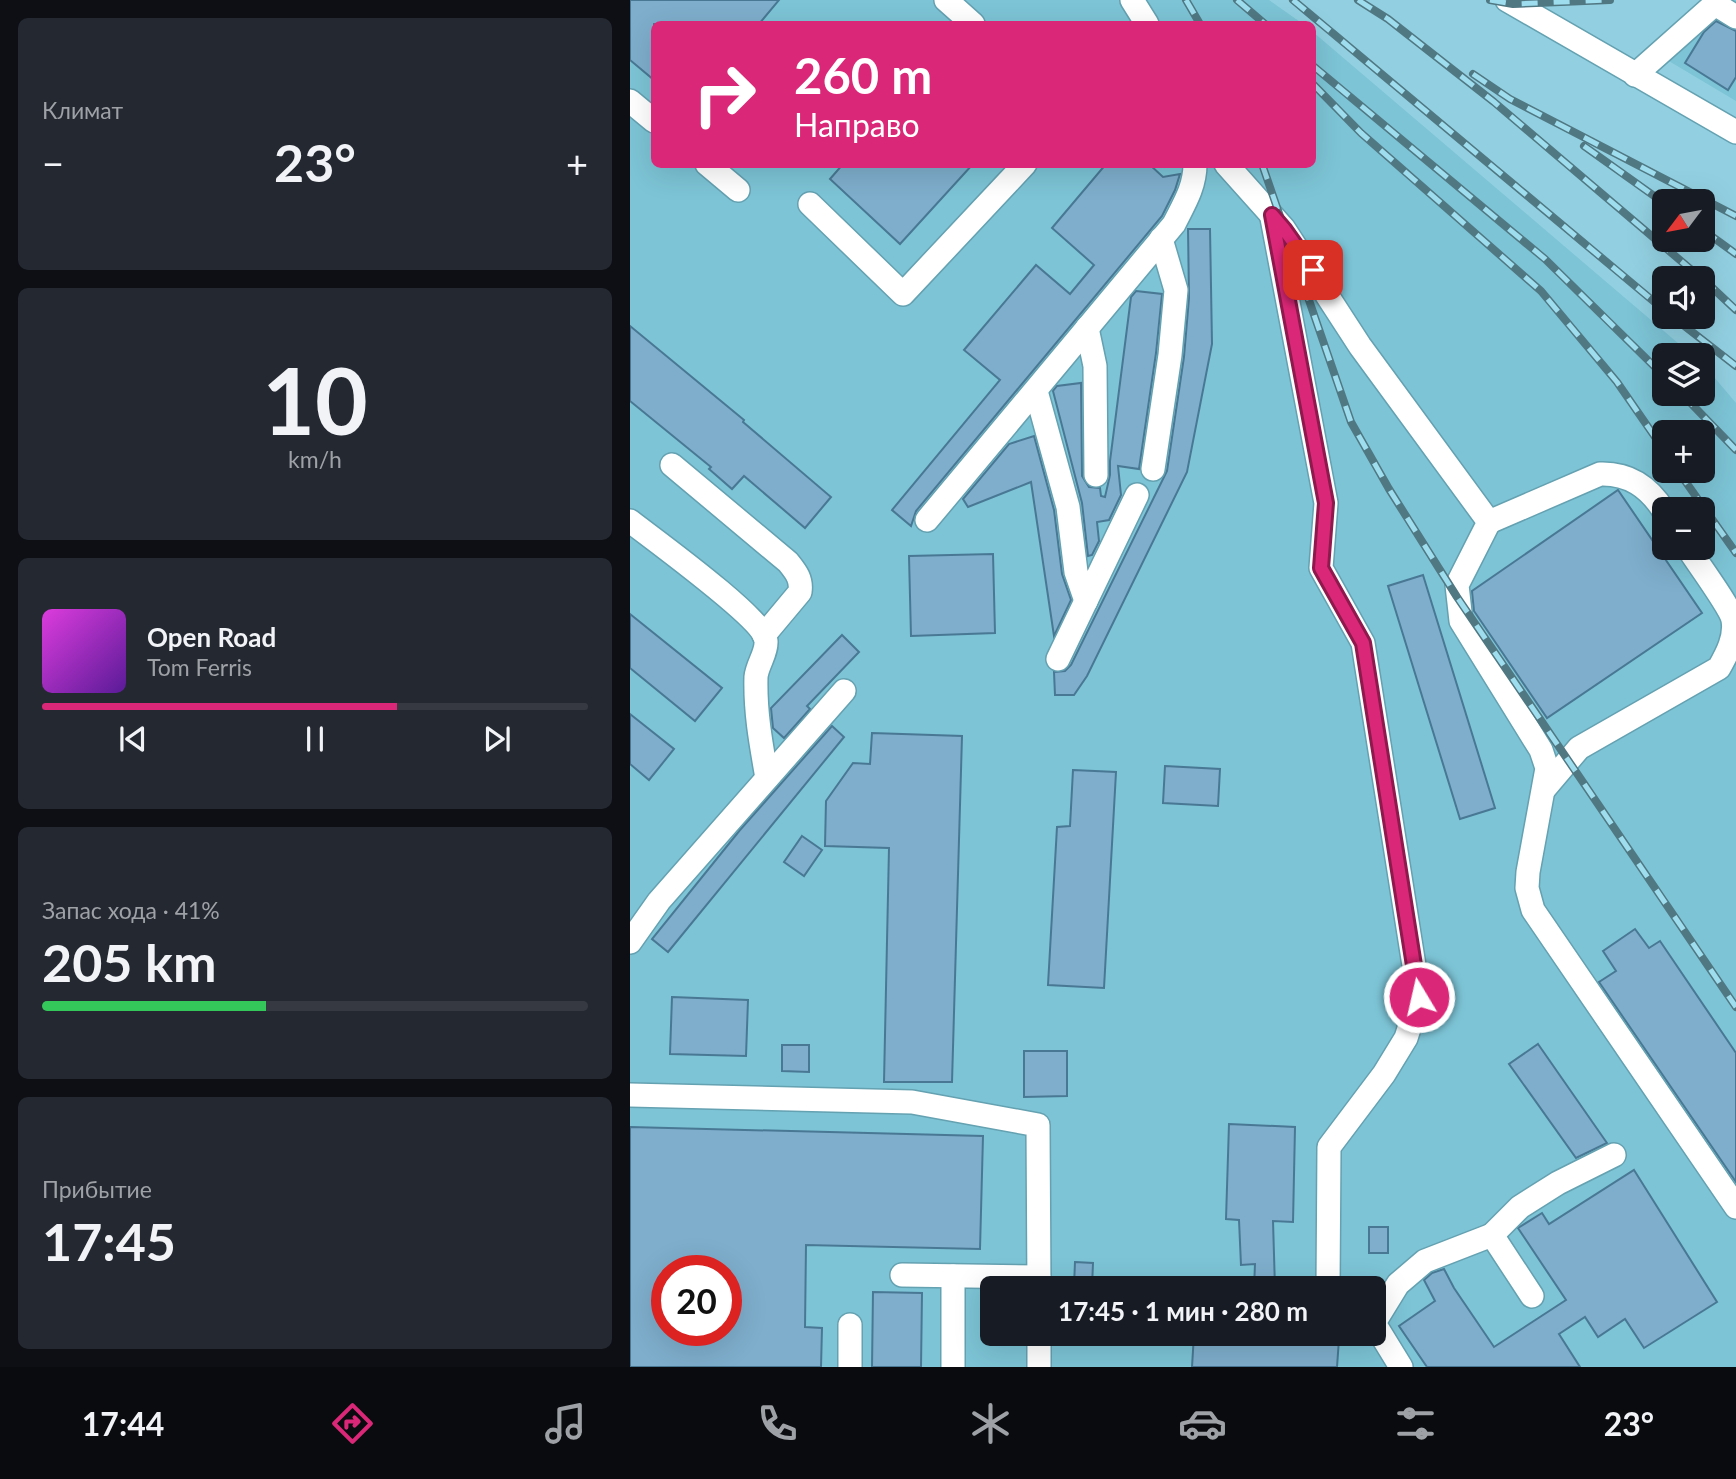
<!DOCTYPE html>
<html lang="ru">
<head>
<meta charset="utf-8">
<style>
  body { margin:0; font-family:Lato,sans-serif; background:#242831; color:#f1f3f6; height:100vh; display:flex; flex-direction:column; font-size:26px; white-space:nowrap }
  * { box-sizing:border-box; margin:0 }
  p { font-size:23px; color:#9ea1a6 }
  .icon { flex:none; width:38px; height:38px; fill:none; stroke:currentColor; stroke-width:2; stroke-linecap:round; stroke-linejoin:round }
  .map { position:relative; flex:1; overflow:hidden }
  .drawer { display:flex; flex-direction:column; gap:18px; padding:18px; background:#0d0f14; width:630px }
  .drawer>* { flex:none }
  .banner { position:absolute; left:21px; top:21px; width:665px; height:147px; border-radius:10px; box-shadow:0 7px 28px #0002; background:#db2777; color:#fff; overflow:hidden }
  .needle { width:46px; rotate:238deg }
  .controls { position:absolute; left:1022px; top:189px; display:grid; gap:14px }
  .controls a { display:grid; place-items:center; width:63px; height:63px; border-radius:10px; background:#171b24; box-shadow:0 7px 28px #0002; font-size:35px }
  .speed { position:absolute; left:21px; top:1255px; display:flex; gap:14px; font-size:35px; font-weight:700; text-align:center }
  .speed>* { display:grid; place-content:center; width:91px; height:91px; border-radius:50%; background:#171b24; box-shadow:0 7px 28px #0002; line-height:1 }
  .speed .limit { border:10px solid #d22; background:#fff; color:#111 }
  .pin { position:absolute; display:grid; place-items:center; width:60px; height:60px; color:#fff; margin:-30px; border-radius:14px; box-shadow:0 4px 10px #0006 }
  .me { position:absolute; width:77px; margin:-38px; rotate:351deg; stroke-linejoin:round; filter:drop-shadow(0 0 5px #0008) }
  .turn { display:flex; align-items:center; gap:24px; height:147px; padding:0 28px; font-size:32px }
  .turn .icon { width:91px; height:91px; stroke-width:2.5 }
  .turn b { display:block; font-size:49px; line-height:60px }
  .big { font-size:52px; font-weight:700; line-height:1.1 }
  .drawer .tile { flex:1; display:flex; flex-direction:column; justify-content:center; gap:10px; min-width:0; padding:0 24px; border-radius:10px; background:#242831 }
  .drawer .dial { align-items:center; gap:0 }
  .dial b { font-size:91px; line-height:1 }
  .song { display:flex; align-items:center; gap:21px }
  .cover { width:84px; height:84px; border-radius:10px; background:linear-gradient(135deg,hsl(300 70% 55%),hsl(270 70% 35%)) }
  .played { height:7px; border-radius:4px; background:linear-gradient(90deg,#db2777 65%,#363941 65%) }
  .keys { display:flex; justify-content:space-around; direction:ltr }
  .heat { display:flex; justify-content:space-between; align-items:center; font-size:38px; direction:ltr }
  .charge { height:10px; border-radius:5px; background:linear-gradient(90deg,#34c759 41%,#363941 0) }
  .trip { position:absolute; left:350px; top:1276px; width:406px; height:70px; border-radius:10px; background:#171b24; box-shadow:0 7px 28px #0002; font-weight:700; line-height:70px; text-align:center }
  .tabs { display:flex; height:112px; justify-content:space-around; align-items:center; background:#090b0e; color:#9ea1a6 }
  .tabs .icon { width:49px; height:49px }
  .tabs .active { color:#db2777 }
  .tabs b { font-size:32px; color:#f1f3f6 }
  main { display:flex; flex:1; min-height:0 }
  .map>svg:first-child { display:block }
  .built { fill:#7cc4d6; fill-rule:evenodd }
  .building { fill:#7eaecc; stroke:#497894; stroke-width:2; fill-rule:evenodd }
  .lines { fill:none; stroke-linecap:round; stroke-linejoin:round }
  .minor-casing { stroke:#64a1b1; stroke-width:26 }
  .minor { stroke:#fff; stroke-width:23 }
  .rail-casing { stroke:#507883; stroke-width:8 }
  .rail { stroke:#9eddee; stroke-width:5; stroke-dasharray:16; stroke-linecap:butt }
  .route-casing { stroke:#8e194d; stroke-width:18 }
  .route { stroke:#db2777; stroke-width:12 }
</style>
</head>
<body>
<main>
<section class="drawer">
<div class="tile"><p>Климат</p>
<div class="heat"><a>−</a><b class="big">23°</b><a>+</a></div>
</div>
<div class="tile dial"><b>10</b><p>km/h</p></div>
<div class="tile">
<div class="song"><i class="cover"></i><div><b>Open Road</b><p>Tom Ferris</p></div></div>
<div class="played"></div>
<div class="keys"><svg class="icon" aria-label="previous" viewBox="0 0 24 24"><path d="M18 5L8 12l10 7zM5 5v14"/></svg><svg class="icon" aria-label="pause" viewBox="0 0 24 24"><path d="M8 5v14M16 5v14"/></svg><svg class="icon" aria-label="next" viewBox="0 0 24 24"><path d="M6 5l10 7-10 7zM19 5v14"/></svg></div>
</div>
<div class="tile"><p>Запас хода · 41%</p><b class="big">205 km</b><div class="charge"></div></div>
<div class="tile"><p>Прибытие</p><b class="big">17:45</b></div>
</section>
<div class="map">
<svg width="1106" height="1367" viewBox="0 0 1106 1367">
  <rect width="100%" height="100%" fill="#92d0e1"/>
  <g class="built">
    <path d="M0 0H639L673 24H24V164H682L683 32 1062 355H1034V394H1073V364L1106 403V1367H0ZM1034 432H1073V471H1034ZM1034 509H1073V548H1034ZM37 1270H96V1330H37ZM362 1288H744V1334H362Z"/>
    <path d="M1074 0H1106V101L1017 48Z"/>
  </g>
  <g class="building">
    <path d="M0 0H149L129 24H24V80L0 60Z"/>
    <path d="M1086 21 1106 31V77L1098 90 1055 63 1074 32Z"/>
    <path d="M213 164H343L270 244 200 179Z"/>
    <path d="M476 164H519L533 177 550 174 545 190 532 216 286 511 281 526 262 510 370 380 334 350 406 265 440 294 464 265 422 228Z"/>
    <path d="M558 229H580L582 344 557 472 457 676 444 695H425L424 672 435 671 441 665 537 471 554 357 559 298Z"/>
    <path d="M506 291 532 294 526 353 509 469 488 466 491 495 479 520 467 522 469 541 462 555 458 556 452 503 423 391 427 386 451 383 452 476 459 487 470 488 471 496 475 497 480 475V461L501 297Z"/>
    <path d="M0 326 114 420 113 422 201 497 175 528 114 476 102 489 79 469 81 467 0 401Z"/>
    <path d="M404 436 424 510 432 574 441 600 424 636 401 482 338 507 333 499 379 444Z"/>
    <path d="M988 490 1072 613 917 718 844 611 842 591Z"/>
    <path d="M363 554 365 633 281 636 279 556Z"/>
    <path d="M793 575 865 808 830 819 758 586Z"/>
    <path d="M0 614 92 688 65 721 0 668Z"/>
    <path d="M212 635 229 652 177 706 180 709 154 738 143 728 141 708Z"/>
    <path d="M0 714 44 749 19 780 0 764Z"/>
    <path d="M202 726 214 737 38 952 22 939 110 830Z"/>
    <path d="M242 733 332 736 322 1082H254L259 848 195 846 196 801 223 763 240 764Z"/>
    <path d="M535 766 590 769 588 806 533 803Z"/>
    <path d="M443 770 486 772 474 988 418 985 427 827 440 826Z"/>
    <path d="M172 836 192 850 174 876 154 862Z"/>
    <path d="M1005 929 1019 948 1030 941 1106 1053V1182L969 982 986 971 973 951Z"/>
    <path d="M42 997 118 1000 116 1056 40 1054Z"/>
    <path d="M908 1044 977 1143 946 1158 879 1064Z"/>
    <path d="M152 1045H179V1072L152 1071Z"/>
    <path d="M394 1051H437V1096L394 1097Z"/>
    <path d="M599 1124 665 1127 663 1222 643 1221 645 1288H624L625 1264 611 1265 609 1220 596 1219Z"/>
    <path d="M0 1127 353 1136 350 1249 176 1245 175 1327 192 1328 191 1367H0ZM37 1270H96V1330H37Z"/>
    <path d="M1004 1170 1087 1302 1014 1348 995 1319 968 1337 955 1317 929 1334 950 1367H797L769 1326 805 1301 794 1280 802 1273 814 1269 824 1288 864 1347 936 1300 888 1228 912 1213 919 1224Z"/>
    <rect x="739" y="1227" width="19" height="26"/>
    <path d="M445 1262 463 1263 462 1287 444 1286Z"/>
    <path d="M243 1292 292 1293 291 1367H242Z"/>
    <path d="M564 1334H612L709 1339 707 1367H562Z"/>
  </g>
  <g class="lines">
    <defs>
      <g id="minor">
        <path d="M316 0 343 24"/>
        <path d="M502 0 517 24"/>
        <path d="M877 0 1106 132"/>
        <path d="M1005 75 1085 4 1106 17"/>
        <path d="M0 101 24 121"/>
        <path d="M77 164 108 190"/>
        <path d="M596 164 654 229 730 346 859 522 827 585 831 621 911 750 917 768 898 872 897 888 903 910 1106 1207"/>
        <path d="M180 204 273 294 395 164"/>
        <path d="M642 218 696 503 691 568 733 643 789 997 776 1038 754 1074 699 1147 698 1288"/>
        <path d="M457 328 465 366 466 475"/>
        <path d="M406 391 438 507 446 572 456 601"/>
        <path d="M42 465 158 562C166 572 172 579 170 592L134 635"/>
        <path d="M523 469 540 355 546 290 531 239"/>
        <path d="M297 520 544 224C554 204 565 187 565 164"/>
        <path d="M0 521C23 539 134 619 136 641 137 653 127 665 126 677 125 712 131 744 137 778"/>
        <path d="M859 522 970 474C999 473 1019 487 1034 511"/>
        <path d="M428 659 507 495"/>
        <path d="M915 788 949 748 1089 668C1097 654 1106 637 1103 620 1101 608 1066 561 1058 548"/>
        <path d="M0 942 29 901 214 691"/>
        <path d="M0 1095 282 1102 408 1125 409 1288"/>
        <path d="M862 1235 890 1207 928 1183 984 1155"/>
        <path d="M272 1275 409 1277"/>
        <path d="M323 1276V1367"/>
        <path d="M220 1367V1325"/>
        <path d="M409 1367V1334"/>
        <path d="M771 1367 744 1323 768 1284 795 1261 862 1235 902 1296"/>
      </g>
    </defs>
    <use href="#minor" class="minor-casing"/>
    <use href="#minor" class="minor"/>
    <defs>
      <g id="rail">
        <path d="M556 0 570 24"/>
        <path d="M607 0 635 24"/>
        <path d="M663 0 1034 310"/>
        <path d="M728 0 758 19 864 102 1071 278"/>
        <path d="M860 0 883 4 980 0"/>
        <path d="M682 65 915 259 1034 376"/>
        <path d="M843 74 880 99 1106 216"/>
        <path d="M682 83 731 133 911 291 987 382 1034 450"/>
        <path d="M954 146 1034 203"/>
        <path d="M632 164 721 422 759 489 827 597 1106 1007"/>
        <path d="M1073 230 1106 254"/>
        <path d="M1073 279 1106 310"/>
        <path d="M1043 317 1106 366"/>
        <path d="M1052 394 1106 450"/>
        <path d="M1048 471 1106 553"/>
      </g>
    </defs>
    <use href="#rail" class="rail-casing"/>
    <use href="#rail" class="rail"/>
  </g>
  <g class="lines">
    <defs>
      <path id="route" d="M683 270 654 229 642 215 696 503 691 568 733 643 789 997"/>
    </defs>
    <use href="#route" class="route-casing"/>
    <use href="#route" class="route"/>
  </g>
</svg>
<div class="controls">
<a><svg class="needle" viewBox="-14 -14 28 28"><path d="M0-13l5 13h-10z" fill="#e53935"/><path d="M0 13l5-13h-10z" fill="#9ea1a6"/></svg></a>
<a><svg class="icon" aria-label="sound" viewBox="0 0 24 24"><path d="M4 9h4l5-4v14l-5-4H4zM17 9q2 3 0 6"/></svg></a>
<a><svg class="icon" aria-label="layers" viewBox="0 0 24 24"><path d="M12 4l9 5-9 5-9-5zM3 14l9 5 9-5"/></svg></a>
<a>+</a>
<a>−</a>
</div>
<div class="speed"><div class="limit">20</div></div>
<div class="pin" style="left:683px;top:270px;background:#d93025"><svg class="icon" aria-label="arrive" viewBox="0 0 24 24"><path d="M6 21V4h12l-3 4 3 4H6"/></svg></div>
<svg class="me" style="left:789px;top:997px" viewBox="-20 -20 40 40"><circle r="17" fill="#db2777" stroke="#fff" stroke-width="3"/><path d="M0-11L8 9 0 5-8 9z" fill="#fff"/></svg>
<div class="trip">17:45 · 1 мин · 280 m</div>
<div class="banner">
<div class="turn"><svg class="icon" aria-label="right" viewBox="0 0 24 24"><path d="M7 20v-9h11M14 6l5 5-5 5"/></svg><div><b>260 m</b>Направо</div></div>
</div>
</div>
</main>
<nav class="tabs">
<b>17:44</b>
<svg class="icon active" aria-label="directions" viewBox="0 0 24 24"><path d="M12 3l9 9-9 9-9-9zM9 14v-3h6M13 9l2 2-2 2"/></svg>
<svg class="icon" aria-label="music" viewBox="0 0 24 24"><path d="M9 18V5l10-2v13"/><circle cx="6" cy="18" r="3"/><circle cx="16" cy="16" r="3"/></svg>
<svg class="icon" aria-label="phone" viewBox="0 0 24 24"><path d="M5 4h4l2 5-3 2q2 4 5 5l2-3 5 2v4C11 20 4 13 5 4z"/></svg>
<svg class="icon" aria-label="climate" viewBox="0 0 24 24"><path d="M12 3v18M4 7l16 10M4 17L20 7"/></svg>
<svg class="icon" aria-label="car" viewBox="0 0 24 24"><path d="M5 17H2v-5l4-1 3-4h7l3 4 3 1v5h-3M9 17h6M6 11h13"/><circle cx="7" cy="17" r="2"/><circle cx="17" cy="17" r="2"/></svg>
<svg class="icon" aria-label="filters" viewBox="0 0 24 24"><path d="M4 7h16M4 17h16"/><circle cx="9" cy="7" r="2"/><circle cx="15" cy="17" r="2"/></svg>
<b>23°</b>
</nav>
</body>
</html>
